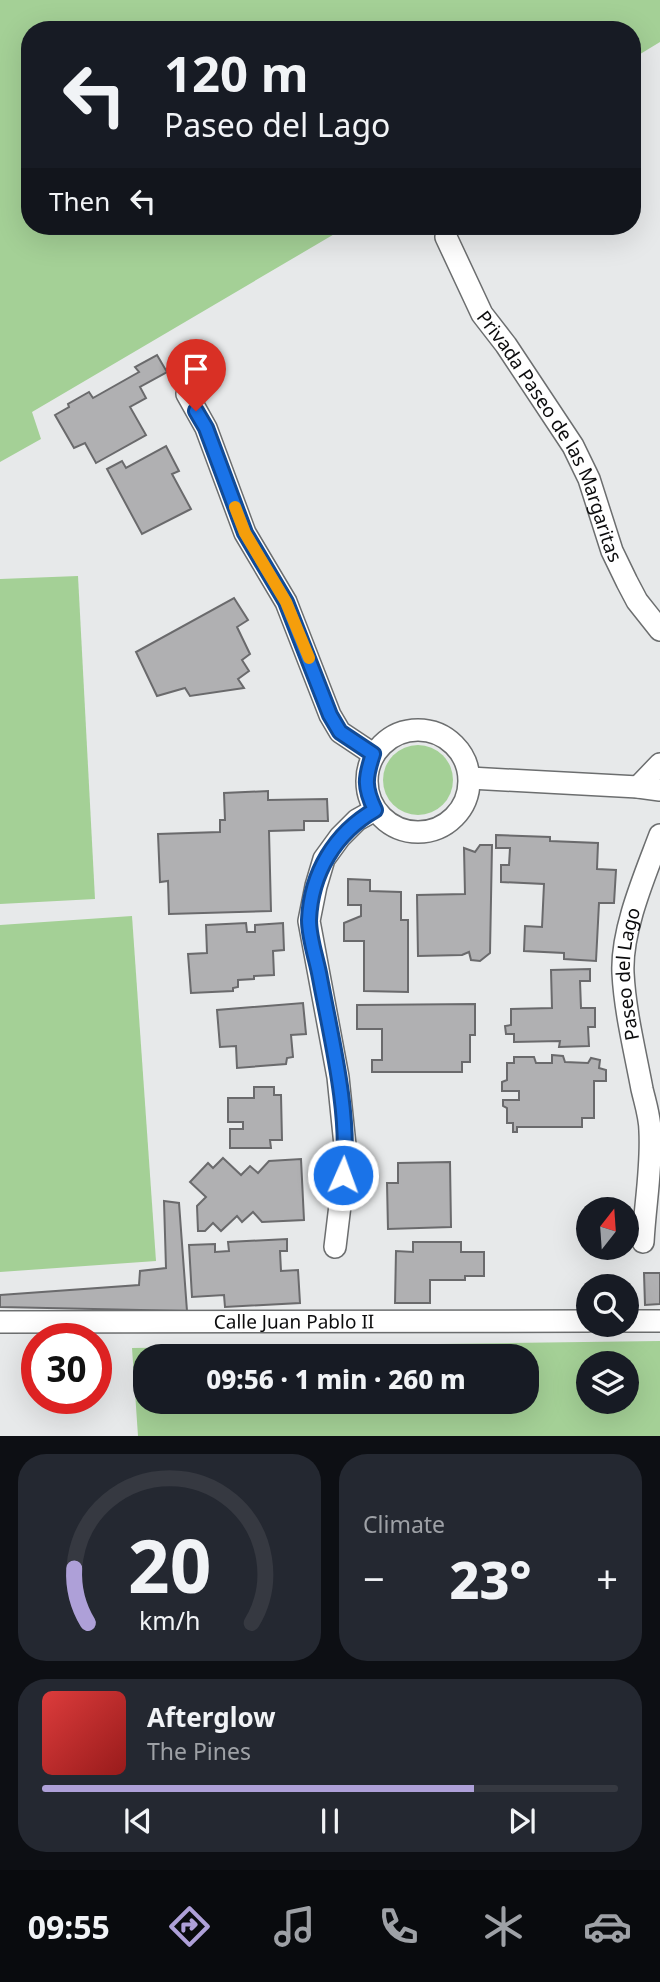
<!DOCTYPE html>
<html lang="en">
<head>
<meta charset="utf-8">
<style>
  body { margin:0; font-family:"Noto Sans",sans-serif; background:#242831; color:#f1f3f6; height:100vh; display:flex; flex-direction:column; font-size:26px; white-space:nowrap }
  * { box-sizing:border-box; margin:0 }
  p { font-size:23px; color:#9ea1a6 }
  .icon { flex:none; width:38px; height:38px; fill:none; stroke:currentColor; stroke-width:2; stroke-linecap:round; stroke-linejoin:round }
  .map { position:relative; height:1436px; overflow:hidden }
  .side { display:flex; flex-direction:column; gap:18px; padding:18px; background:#0d0f14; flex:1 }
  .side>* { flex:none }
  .banner { position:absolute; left:21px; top:21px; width:620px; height:214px; border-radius:28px; box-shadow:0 7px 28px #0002; background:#171b24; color:#f1f3f6; overflow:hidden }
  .needle { width:46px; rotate:17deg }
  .buttons { position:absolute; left:576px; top:1197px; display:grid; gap:14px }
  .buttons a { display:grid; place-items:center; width:63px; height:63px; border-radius:50%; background:#171b24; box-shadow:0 7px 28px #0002; font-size:35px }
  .speed { position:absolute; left:21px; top:1323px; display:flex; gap:14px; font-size:35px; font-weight:700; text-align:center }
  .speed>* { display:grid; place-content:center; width:91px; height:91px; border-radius:50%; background:#171b24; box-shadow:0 7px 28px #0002; line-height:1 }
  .speed .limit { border:10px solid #d22; background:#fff; color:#111 }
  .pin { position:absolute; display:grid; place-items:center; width:60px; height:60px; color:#fff; margin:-72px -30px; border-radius:50% 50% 50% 0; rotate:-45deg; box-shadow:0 0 7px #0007 }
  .pin .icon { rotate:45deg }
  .me { position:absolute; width:77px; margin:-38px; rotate:2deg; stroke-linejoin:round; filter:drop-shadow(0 0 5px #0008) }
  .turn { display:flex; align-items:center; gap:24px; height:147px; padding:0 28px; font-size:32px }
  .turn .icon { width:91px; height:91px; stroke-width:2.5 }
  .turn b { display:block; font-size:49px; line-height:60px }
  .then { display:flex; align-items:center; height:66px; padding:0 28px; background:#0003; gap:14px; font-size:26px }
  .big { font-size:52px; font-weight:800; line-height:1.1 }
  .side .card { flex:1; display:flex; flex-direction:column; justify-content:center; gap:10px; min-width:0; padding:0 24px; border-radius:28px; background:#242831 }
  .side .dial { align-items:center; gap:0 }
  .dial svg { height:182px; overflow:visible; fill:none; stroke:#363941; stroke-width:7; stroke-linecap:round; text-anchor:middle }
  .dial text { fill:#f1f3f6; stroke:none }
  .song { display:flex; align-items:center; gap:21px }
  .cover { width:84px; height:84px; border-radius:10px; background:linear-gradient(135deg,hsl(0 70% 55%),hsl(0 70% 35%)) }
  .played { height:7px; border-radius:4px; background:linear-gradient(90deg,#aea0d8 75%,#363941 75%) }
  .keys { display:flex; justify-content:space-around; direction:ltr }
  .heat { display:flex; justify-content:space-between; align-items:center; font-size:38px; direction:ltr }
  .side .tiles { flex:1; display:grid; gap:18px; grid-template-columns:1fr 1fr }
  .card:last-child { grid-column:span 2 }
  .trip { position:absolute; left:133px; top:1344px; width:406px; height:70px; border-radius:28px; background:#171b24; box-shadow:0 7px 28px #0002; font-weight:800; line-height:70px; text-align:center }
  .menu { display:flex; height:112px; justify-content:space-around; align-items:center; background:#090b0e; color:#9ea1a6 }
  .menu .icon { width:49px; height:49px }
  .menu .selected { color:#aea0d8 }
  .menu b { font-size:32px; color:#f1f3f6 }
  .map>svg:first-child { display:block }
  .green { fill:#a4d096; fill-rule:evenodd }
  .building { fill:#b0b0b2; stroke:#6a6a6c; stroke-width:2 }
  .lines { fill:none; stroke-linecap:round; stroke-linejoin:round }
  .street-casing { stroke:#6c6e6f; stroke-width:24 }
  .street { stroke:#fff; stroke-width:21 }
  .route-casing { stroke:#114b97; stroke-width:18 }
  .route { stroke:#1a73e8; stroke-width:12 }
  .slow { stroke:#f59e0b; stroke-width:12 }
  .labels { text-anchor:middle; stroke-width:7; stroke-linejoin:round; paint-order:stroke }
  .street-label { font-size:19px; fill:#0c0c0d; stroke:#e7e9ea }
</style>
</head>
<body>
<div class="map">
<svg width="660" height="1436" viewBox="0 0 660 1436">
  <rect width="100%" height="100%" fill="#e7e9ea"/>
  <g class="green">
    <path d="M0 0H660V42L632 59V30H30V226H348L32 412 41 439 0 462Z"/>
    <path d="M78 576 95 899 0 904V579Z"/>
    <circle cx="418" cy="780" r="35"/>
    <path d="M132 916 156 1261 0 1272V925Z"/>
    <path d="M660 1341V1436H138L132 1348ZM527 1356V1402H145V1356ZM626 1363V1402H588V1363Z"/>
  </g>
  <g class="building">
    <path d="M157 355 167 372 140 387 146 398 130 407 146 435 96 463 85 443 74 448 55 415 69 407 68 404 89 392 93 398 139 372 135 367Z"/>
    <path d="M166 446 179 471 172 474 191 509 142 534 107 469 122 461 126 468Z"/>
    <path d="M234 598 248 620 237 627 250 654 242 660 249 671 238 679 244 688 190 696 185 688 157 696 136 652Z"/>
    <path d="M268 791V800L327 799 328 821H304V830L269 831 271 911 169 914 168 881 160 882 158 834 220 832V820H225L224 793Z"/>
    <path d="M496 835 550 837V841L598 843 597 869 616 870 614 903H599L596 961 564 959V953L524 951 525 926 542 927 544 884 501 882V865H509L510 848H496Z"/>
    <path d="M480 845H492L490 953 480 961 471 960 469 952 462 955 418 956 417 895 465 894 464 848 475 852Z"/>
    <path d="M348 879 370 880V891L401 892V920H408V992L364 991V941H344V923L361 916V905H348Z"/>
    <path d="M246 923 247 932H255V925L283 923 284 950 273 951 274 975 254 976V979L238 980V987L233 988V991L191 993 188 954 207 953 206 925Z"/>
    <path d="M590 969V981H580L581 1008H595V1027H588L589 1046 559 1047 560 1041 514 1042V1034H506L505 1026 511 1025V1009L552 1008 551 970Z"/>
    <path d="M303 1003 306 1034 291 1035 293 1057 287 1058 286 1064 237 1068 236 1046 220 1047 217 1010Z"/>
    <path d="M475 1004V1035H470V1062H462V1072H372V1060H382V1029H357V1005Z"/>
    <path d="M552 1055 563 1056 565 1062 588 1063 591 1058 600 1060 599 1068 606 1070V1081H594V1118H582V1127H517V1132H513V1123H507V1108L503 1106V1100H519V1091H502V1082L507 1080V1063H514V1057H534L536 1063H552Z"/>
    <path d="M254 1087H274V1095H281L282 1140H270L271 1148H230V1129H243V1122H228V1098H254Z"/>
    <path d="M223 1158 241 1175 250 1166 258 1173 269 1161 301 1159 304 1220 262 1222 253 1212 242 1222 237 1216 221 1231 213 1223 205 1231H198L197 1206 206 1197 190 1182 208 1163 213 1168Z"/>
    <path d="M450 1162 451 1227 388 1229 387 1183H398V1163Z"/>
    <path d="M164 1201 179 1203 187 1311 0 1307V1295L139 1285 140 1271 166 1268Z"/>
    <path d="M287 1239V1251H280L281 1271 298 1270 300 1303 225 1307 224 1295 192 1297 189 1245 215 1244V1252L229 1251 228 1242Z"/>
    <path d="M413 1242H461V1252H484V1276H465V1280H430V1303H395L396 1251 413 1252Z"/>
    <path d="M644 1273H660V1304L645 1305Z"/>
  </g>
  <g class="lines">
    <defs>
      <g id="street">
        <path id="s1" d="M446 237 482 314 506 345 573 446 589 479 612 551 627 582 637 601 660 630"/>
        <path d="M187 394 206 428 245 533 286 602 330 715 340 732 373 754"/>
        <circle cx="418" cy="781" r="51"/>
        <path d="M470 778 638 787 660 790"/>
        <path d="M638 787 660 764"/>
        <path id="s2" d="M643 1242C645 1204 652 1168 650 1131 650 1117 645 1102 642 1089 635 1051 625 1012 623 973 621 930 645 875 660 835"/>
        <path d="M335 1247 346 1155 338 1077 309 921 316 886 324 859 340 837 357 820 375 810"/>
        <path d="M626 1321H660"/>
        <path id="s3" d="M0 1322 588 1321"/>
      </g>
    </defs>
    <use href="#street" class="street-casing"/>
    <use href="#street" class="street"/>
  </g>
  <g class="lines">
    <defs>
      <path id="route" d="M196 411 206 428 245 533 286 602 330 715 340 732 373 754C365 778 364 787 375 810 335 833 311 873 309 920 309 939 317 960 320 978 331 1037 351 1117 343 1175"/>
    </defs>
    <use href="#route" class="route-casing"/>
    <use href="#route" class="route"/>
    <path class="slow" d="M235 507 245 533 286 602 309 658"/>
  </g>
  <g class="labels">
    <g class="street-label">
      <text dy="7" stroke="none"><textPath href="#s1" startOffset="226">Privada Paseo de las Margaritas</textPath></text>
      <text dy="7" stroke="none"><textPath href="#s2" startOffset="271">Paseo del Lago</textPath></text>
      <text dy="7" stroke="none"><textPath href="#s3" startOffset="294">Calle Juan Pablo II</textPath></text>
    </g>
  </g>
</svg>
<div class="buttons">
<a><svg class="needle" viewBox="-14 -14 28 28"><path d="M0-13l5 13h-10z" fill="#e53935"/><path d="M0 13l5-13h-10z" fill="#9ea1a6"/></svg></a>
<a><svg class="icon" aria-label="search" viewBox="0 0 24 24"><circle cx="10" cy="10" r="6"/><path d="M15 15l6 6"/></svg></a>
<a><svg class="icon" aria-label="layers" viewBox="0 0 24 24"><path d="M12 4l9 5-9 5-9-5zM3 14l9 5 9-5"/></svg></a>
</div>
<div class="speed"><div class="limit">30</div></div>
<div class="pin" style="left:196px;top:411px;background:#d93025"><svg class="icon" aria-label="arrive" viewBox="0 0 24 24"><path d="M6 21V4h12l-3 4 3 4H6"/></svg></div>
<svg class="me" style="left:343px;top:1175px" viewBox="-20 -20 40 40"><circle r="17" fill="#1a73e8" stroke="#fff" stroke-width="3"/><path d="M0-11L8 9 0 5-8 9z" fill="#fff"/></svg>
<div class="trip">09:56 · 1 min · 260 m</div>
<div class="banner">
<div class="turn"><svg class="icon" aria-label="left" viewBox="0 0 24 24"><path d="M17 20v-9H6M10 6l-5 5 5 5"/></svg><div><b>120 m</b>Paseo del Lago</div></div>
<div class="then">Then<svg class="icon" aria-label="left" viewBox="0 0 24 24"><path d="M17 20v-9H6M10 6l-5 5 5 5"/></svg></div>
</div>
</div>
<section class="side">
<div class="tiles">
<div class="card dial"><svg viewBox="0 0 100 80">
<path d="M14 69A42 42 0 1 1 86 69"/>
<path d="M14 69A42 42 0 0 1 8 45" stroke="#aea0d8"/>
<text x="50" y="56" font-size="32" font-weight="700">20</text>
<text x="50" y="72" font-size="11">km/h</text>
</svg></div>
<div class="card"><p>Climate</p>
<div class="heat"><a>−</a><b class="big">23°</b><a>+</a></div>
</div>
<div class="card">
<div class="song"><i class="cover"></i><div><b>Afterglow</b><p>The Pines</p></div></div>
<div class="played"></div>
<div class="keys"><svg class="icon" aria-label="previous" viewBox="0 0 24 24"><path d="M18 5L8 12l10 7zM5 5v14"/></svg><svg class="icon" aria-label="pause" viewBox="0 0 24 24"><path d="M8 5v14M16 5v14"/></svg><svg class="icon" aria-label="next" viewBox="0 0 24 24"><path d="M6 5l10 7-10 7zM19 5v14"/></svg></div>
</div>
</div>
</section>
<nav class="menu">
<b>09:55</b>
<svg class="icon selected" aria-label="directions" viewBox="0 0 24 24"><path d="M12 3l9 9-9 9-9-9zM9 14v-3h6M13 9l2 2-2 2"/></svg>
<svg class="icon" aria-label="music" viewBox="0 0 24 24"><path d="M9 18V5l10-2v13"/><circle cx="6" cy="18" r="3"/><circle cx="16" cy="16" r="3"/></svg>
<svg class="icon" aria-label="phone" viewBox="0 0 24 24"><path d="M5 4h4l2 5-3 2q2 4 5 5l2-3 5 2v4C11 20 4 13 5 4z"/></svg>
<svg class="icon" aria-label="climate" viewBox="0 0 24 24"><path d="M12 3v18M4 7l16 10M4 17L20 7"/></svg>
<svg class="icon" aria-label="car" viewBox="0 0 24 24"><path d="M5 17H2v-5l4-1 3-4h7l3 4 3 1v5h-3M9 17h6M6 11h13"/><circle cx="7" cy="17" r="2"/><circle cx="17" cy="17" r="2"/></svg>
</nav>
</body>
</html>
